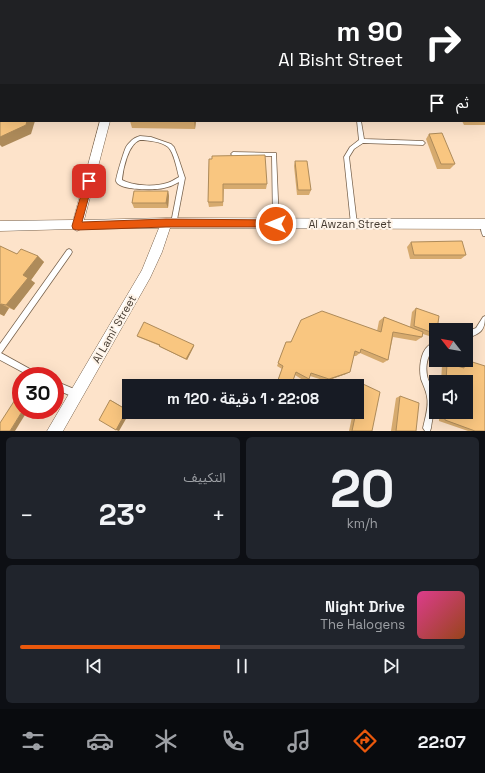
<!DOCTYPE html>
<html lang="ar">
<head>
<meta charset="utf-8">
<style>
  body { margin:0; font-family:"Space Grotesk","Noto Sans Arabic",sans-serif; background:#20242c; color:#f1f3f6; direction:rtl; height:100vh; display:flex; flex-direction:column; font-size:15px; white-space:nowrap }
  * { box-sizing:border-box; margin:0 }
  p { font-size:13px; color:#9ea1a6 }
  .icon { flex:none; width:22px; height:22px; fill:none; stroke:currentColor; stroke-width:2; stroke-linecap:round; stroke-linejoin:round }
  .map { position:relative; height:431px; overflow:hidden; direction:ltr }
  .panel { display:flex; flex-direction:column; gap:6px; padding:6px; background:#0d0f14; flex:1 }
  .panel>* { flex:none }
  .banner { position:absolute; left:0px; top:0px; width:485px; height:122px; box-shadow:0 4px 16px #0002; direction:rtl; background:#202124; color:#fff; overflow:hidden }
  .needle { width:26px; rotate:301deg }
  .fabs { position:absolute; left:429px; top:323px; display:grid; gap:8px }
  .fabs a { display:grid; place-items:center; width:44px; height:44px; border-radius:0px; background:#171b24; box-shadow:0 4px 16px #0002; font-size:20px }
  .speed { position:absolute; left:12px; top:367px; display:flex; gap:8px; font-size:20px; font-weight:700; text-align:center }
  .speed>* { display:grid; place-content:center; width:52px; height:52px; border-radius:50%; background:#171b24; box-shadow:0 4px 16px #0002; line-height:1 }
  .speed .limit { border:6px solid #d22; background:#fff; color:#111 }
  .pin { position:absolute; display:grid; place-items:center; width:34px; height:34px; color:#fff; margin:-17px; border-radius:8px; box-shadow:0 2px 6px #0006 }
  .me { position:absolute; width:44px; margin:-22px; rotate:270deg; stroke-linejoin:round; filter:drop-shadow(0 0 3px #0008) }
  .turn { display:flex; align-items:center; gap:14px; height:84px; padding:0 16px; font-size:18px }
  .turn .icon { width:52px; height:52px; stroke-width:2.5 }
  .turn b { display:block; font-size:28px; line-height:34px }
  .then { display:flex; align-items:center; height:38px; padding:0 16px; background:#0003; gap:8px; font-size:15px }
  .big { font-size:30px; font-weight:600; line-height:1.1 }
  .panel .widget { flex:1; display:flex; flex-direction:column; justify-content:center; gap:6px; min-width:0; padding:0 14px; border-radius:6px; background:#20242c }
  .panel .dial { align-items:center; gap:0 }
  .dial b { font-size:52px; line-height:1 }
  .song { display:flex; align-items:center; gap:12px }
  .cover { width:48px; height:48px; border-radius:6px; background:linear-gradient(135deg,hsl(330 70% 55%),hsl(20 70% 35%)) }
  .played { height:4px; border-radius:2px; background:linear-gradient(90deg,#ea580c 45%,#363941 45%) }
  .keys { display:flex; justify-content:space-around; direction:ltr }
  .heat { display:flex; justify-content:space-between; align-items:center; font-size:22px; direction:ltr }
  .panel .tiles { flex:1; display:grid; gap:6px; grid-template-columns:1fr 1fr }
  .widget:last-child { grid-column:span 2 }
  .trip { position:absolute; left:122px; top:379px; width:242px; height:40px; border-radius:0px; background:#171b24; box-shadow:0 4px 16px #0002; font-weight:600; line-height:40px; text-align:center; direction:rtl }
  .tab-bar { display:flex; height:64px; justify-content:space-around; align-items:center; background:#090b0e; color:#9ea1a6 }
  .tab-bar .icon { width:28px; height:28px }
  .tab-bar .active { color:#ea580c }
  .tab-bar b { font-size:18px; color:#f1f3f6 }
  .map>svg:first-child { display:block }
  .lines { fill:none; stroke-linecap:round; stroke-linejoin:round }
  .lane-casing { stroke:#79634d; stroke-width:1.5 }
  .street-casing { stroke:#79634d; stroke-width:1 }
  .lane { fill:#fff; fill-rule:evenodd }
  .street { fill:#fff; fill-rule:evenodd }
  .wall { fill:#d6aa6e }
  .shaded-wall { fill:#ae8b5a }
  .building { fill:#f9c680; stroke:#ae8b5a }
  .route { fill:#ea580c; stroke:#983908 }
  .labels { text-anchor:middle; stroke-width:4; stroke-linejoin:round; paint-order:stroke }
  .street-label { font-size:11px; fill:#43392f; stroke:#fef4e9 }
</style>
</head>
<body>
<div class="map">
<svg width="485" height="431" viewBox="0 0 485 431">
  <rect width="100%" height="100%" fill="#fde3ca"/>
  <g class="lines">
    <defs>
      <g id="lane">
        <path d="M256 0H261L260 1H255Z"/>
        <path d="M275 0H279L280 1H276Z"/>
        <path d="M357 121H361L364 139 423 141 425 143 423 145 363 143 354 149 349 157 357 224 356 226H352L351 224 344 157 350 147 359 140Z"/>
        <path d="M140 136 151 137 171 144 174 147 178 157 185 178 176 225H172L171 223 179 182C174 185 169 187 164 188 156 190 119 191 116 181 116 177 124 151 126 147 127 145 130 142 132 140 134 138 137 137 140 136ZM140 140C148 140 162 142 168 147 174 152 177 170 179 177 175 179 171 182 167 183 155 187 133 186 122 180 123 169 128 144 140 140Z"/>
        <path d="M233 152 276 153 279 223 278 225H274L273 223 272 156H233L231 154Z"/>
        <path d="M481 222H485V236H483C481 232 480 226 481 222Z"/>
        <path d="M69 249 71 250 72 252 71 254 2 352 1 353 39 374 40 376H30L0 360V344L67 250Z"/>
        <path d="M485 316C485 332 480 333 466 339V332L476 328 483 317Z"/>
        <path d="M436 342V348C426 354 425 369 428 379 430 385 434 391 435 397 436 407 432 418 431 428L430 431H425L423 428C425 418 429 407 427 397 426 390 423 385 421 379 419 369 420 353 428 346 430 344 433 343 436 342Z"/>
        <path d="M55 381 79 391 80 394 79 397 76 398 55 389Z"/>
      </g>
      <g id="street">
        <rect x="135" y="0" width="6" height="1"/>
        <path d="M100 121H110L84 220 166 218 485 219V229L170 228 162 252 150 278 63 431H47L142 270 159 228 81 229 77 231 73 229 0 231V221L73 220Z"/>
      </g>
    </defs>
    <use href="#lane" class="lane-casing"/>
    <use href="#street" class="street-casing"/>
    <use href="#lane" class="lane"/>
    <use href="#street" class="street"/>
  </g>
  <g class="wall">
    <path d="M389 0H441L440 1H389Z"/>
    <path d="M484 76H485V125H464L462 121H484Z"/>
    <path d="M130 121H196L195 129 132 128Z"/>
    <path d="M429 134 455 164 450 169H437L426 139Z"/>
    <path d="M209 159 267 184 266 189H224L223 206 209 207 208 202Z"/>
    <path d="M295 161 311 190 309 195H297L294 166Z"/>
    <path d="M168 191 169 196 168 208H134L132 203Z"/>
    <path d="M411 242 466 255 461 259H410L407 247Z"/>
    <path d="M0 246 17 254 38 256 44 262 31 280 35 283 14 310 9 308 4 316 0 314Z"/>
    <path d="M416 308 436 330V334L432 337 423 334 422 337 416 341 393 337 388 360 383 363 360 353 356 356H354L346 374 326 381 310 376 309 379 306 382 295 375 291 386H284L277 382 282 369 277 366 286 342 377 331 379 321 384 317 410 327 412 312Z"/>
    <path d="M137 336 194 345V346L187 360 160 347V346L138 337Z"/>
    <path d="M462 360H466L485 431H468L439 421V412H466V382H441L442 365 447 363 459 366V361Z"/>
    <path d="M363 384 372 431H349L353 412H357V396L359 386Z"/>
    <path d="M400 396 416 431H391L396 398Z"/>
  </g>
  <g class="shaded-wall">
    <path d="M31 0H39L38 1H31Z"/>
    <rect x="0" y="20" width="1" height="9"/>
    <path d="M27 121H35L31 134 2 147 0 145V137Z"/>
    <path d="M194 121H196L195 129Z"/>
    <path d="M168 191 169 196 168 208 166 203Z"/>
    <path d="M38 256 44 262 31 280 35 283 14 310 6 305 23 275Z"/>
    <path d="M1 304 9 308 4 316 0 314V305Z"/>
    <path d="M194 345V346L187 360 186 359Z"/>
    <path d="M350 372 346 374 326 381 329 379Z"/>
    <path d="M110 400 114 402 129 411V412H130L119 431 116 430Z"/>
    <path d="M23 410H28L15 431H10Z"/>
  </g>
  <g class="building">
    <path d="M18 0H31V1H17Z"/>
    <rect x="0" y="2" width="1" height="18"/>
    <path d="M484 76H485V89L484 87Z"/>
    <rect x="484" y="95" width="1" height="24"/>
    <path d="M0 98H1V121H27L26 125 0 137Z"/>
    <path d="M442 133 455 164H441L429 134Z"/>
    <path d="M265 155 267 184H223V202H208L209 159H212V156Z"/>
    <path d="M295 161H307L311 190H298Z"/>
    <path d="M134 191H168L166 203H132Z"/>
    <path d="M462 241 466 255H414L411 242Z"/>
    <path d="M0 246 17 254 21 249 38 256 23 275 28 278 6 305 1 304 0 305Z"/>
    <path d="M416 308 439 316 437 330H436V334L414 326Z"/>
    <path d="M322 311 381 332 384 317 423 332 422 337 393 332 388 360 361 349 360 353 355 351 350 372 329 379 311 373 309 379 296 372 291 386 278 380 283 366 278 363 286 342H291L301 320Z"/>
    <path d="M144 322 194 345 186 359 159 346 160 345 137 336Z"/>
    <path d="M465 360H466L485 366V431H475L445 420V412H466V382H446L447 363 464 368Z"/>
    <path d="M363 384 380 392 372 431H352L356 412H357V408Z"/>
    <path d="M20 392 21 393V410H23L10 431H0V423Z"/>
    <path d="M400 396 419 403 416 431H396Z"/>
    <path d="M110 400 127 410 116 430 99 420Z"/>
  </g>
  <path class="route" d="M89 177 93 181 82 222 166 219 276 220 279 221 281 224 279 226 276 227H166L77 230 73 229 72 226 85 181Z"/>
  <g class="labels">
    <g class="street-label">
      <text x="350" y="228">Al Awzan Street</text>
      <text transform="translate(114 329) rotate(-60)" y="4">Al Lami' Street</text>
    </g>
  </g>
</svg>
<div class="fabs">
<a><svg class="needle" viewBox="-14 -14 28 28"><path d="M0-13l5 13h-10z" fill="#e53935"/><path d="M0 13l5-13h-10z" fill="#9ea1a6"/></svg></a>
<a><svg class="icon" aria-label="sound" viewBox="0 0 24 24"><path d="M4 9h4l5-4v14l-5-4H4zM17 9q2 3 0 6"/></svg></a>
</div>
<div class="speed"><div class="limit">30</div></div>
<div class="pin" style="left:89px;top:181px;background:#d93025"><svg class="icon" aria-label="arrive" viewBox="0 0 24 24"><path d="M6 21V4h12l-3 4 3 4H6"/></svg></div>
<svg class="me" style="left:276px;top:224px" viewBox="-20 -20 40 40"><circle r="17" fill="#ea580c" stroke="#fff" stroke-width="3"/><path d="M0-11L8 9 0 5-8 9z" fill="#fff"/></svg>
<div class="trip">22:08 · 1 دقيقة · 120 m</div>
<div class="banner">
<div class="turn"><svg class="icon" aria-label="right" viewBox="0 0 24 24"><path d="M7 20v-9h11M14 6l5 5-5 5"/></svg><div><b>90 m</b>Al Bisht Street</div></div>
<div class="then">ثم<svg class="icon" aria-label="arrive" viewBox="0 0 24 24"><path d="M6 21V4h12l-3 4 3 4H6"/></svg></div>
</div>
</div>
<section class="panel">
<div class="tiles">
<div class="widget dial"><b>20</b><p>km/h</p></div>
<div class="widget"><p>التكييف</p>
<div class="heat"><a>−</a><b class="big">23°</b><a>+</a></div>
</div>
<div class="widget">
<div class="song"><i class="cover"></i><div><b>Night Drive</b><p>The Halogens</p></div></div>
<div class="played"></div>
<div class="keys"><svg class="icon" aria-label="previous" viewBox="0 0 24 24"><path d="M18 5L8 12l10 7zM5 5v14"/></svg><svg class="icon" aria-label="pause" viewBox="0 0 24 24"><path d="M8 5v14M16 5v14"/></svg><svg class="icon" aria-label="next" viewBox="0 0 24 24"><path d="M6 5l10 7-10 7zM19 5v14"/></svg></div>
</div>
</div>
</section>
<nav class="tab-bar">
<b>22:07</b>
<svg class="icon active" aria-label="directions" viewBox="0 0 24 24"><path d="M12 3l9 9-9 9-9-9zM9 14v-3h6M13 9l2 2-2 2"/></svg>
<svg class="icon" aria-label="music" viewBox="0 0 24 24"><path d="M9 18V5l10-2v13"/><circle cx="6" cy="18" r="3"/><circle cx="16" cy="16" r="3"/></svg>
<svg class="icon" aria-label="phone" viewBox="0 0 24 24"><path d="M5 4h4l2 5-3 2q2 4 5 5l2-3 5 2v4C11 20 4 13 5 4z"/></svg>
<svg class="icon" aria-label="climate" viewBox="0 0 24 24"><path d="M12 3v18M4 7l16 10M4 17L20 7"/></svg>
<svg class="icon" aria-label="car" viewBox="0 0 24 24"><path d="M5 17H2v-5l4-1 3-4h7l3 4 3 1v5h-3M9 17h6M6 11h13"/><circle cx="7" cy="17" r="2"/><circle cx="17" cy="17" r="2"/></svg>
<svg class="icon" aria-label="filters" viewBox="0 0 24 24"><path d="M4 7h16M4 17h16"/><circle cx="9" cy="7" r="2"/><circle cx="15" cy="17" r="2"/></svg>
</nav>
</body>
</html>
